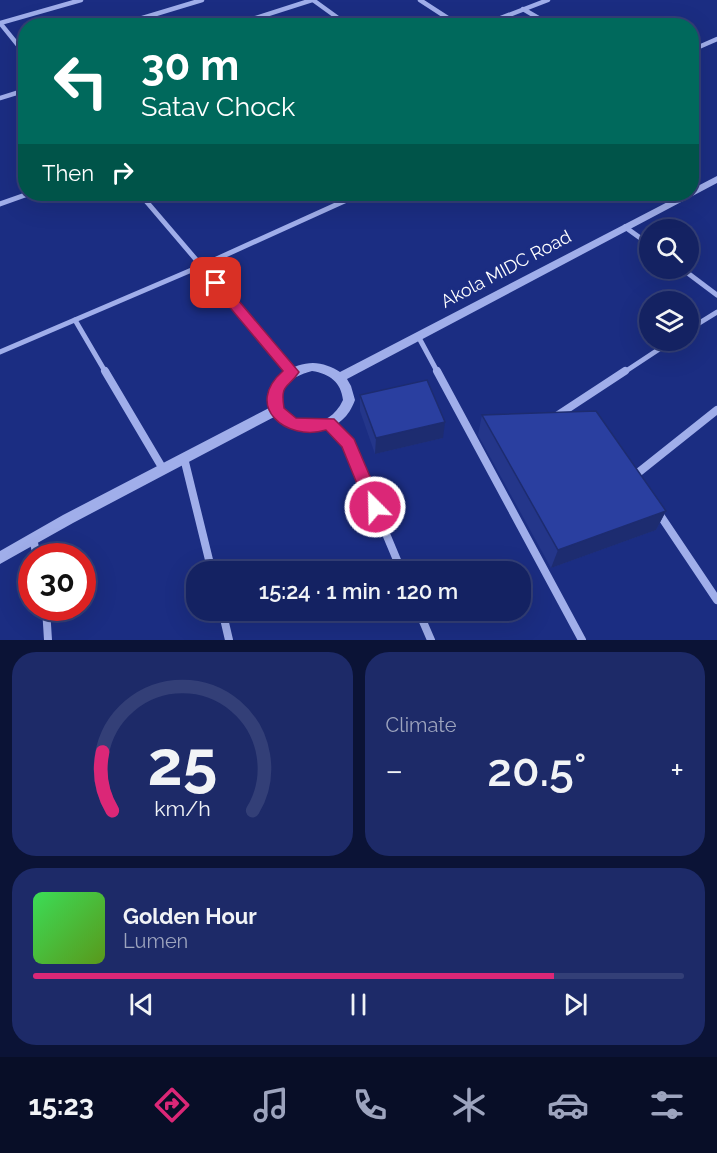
<!DOCTYPE html>
<html lang="en">
<head>
<meta charset="utf-8">
<style>
  body { margin:0; font-family:Raleway,sans-serif; background:#1d2a68; color:#f1f3f6; height:100vh; display:flex; flex-direction:column; font-size:22px; white-space:nowrap }
  * { box-sizing:border-box; margin:0 }
  p { font-size:20px; color:#9da4be }
  .icon { flex:none; width:33px; height:33px; fill:none; stroke:currentColor; stroke-width:2; stroke-linecap:round; stroke-linejoin:round }
  .map { position:relative; height:640px; overflow:hidden }
  .drawer { display:flex; flex-direction:column; gap:12px; padding:12px; background:#0b1336; flex:1 }
  .drawer>* { flex:none }
  .top-card { position:absolute; left:18px; top:18px; width:681px; height:183px; border-radius:24px; box-shadow:0 6px 24px #0002,0 0 0 2px #333f77; background:#00695c; color:#fff; overflow:hidden }
  .buttons { position:absolute; left:639px; top:219px; display:grid; gap:12px }
  .buttons a { display:grid; place-items:center; width:60px; height:60px; border-radius:50%; background:#142262; box-shadow:0 6px 24px #0002,0 0 0 2px #333f77; font-size:30px }
  .speed { position:absolute; left:18px; top:543px; display:flex; gap:12px; font-size:30px; font-weight:700; text-align:center }
  .speed>* { display:grid; place-content:center; width:78px; height:78px; border-radius:50%; background:#142262; box-shadow:0 6px 24px #0002,0 0 0 2px #333f77; line-height:1 }
  .speed .limit { border:9px solid #d22; background:#fff; color:#111 }
  .pin { position:absolute; display:grid; place-items:center; width:51px; height:51px; color:#fff; margin:-26px; border-radius:12px; box-shadow:0 3px 9px #0006 }
  .me { position:absolute; width:66px; margin:-33px; rotate:337deg; stroke-linejoin:round; filter:drop-shadow(0 0 4px #0008) }
  .turn { display:flex; align-items:center; gap:21px; height:126px; padding:0 24px; font-size:27px }
  .turn .icon { width:78px; height:78px; stroke-width:2.5 }
  .turn b { display:block; font-size:42px; line-height:51px }
  .then { display:flex; align-items:center; height:57px; padding:0 24px; background:#0003; gap:12px; font-size:22px }
  .big { font-size:45px; font-weight:600; line-height:1.1 }
  .drawer .tile { flex:1; display:flex; flex-direction:column; justify-content:center; gap:9px; min-width:0; padding:0 21px; border-radius:24px; background:#1d2a68 }
  .drawer .dial { align-items:center; gap:0 }
  .dial svg { height:156px; overflow:visible; fill:none; stroke:#333f77; stroke-width:7; stroke-linecap:round; text-anchor:middle }
  .dial text { fill:#f1f3f6; stroke:none }
  .song { display:flex; align-items:center; gap:18px }
  .cover { width:72px; height:72px; border-radius:9px; background:linear-gradient(135deg,hsl(130 70% 55%),hsl(90 70% 35%)) }
  .played { height:6px; border-radius:3px; background:linear-gradient(90deg,#db2777 80%,#333f77 80%) }
  .keys { display:flex; justify-content:space-around; direction:ltr }
  .heat { display:flex; justify-content:space-between; align-items:center; font-size:33px; direction:ltr }
  .drawer .tiles { flex:1; display:grid; gap:12px; grid-template-columns:1fr 1fr }
  .tile:last-child { grid-column:span 2 }
  .trip { position:absolute; left:186px; top:561px; width:345px; height:60px; border-radius:24px; background:#142262; box-shadow:0 6px 24px #0002,0 0 0 2px #333f77; font-weight:600; line-height:60px; text-align:center }
  .menu { display:flex; height:96px; justify-content:space-around; align-items:center; background:#080e27; color:#9da4be }
  .menu .icon { width:42px; height:42px }
  .menu .current { color:#db2777 }
  .menu b { font-size:27px; color:#f1f3f6 }
  .map>svg:first-child { display:block }
  .lines { fill:none; stroke-linecap:round; stroke-linejoin:round }
  .minor-far2 { stroke:#a0aeea; stroke-width:4.5 }
  .minor-far1 { stroke:#a0aeea; stroke-width:5 }
  .minor { stroke:#a0aeea; stroke-width:8 }
  .tertiary { fill:#a0aeea; fill-rule:evenodd }
  .wall { fill:#24368a }
  .shaded-wall { fill:#1d2c70 }
  .building { fill:#2a3fa0; stroke:#1d2c70; stroke-width:1.5 }
  .route { fill:#db2777; stroke:#8e194d; stroke-width:1.5 }
  .labels { text-anchor:middle; stroke-width:6; stroke-linejoin:round; paint-order:stroke }
  .street-label { font-size:18px; fill:#fff; stroke:#1b2d82 }
</style>
</head>
<body>
<div class="map">
<svg width="717" height="640" viewBox="0 0 717 640">
  <rect width="100%" height="100%" fill="#1b2d82"/>
  <g class="lines">
    <g class="minor-far2">
      <path d="M313 0 349 26"/>
      <path d="M420 0 460 26"/>
      <path d="M523 9 552 26"/>
      <path d="M116 26 202 0"/>
      <path d="M231 26 312 0"/>
      <path d="M480 26 548 0"/>
      <path d="M692 50 717 39"/>
      <path d="M26 55 0 23 81 0"/>
      <path d="M0 98 26 90"/>
    </g>
    <g class="minor-far1">
      <path d="M140 194 292 372"/>
      <path d="M0 204 28 194"/>
      <path d="M625 227 650 245"/>
      <path d="M681 268 717 295"/>
      <path d="M75 320 106 373"/>
      <path d="M688 330 717 312"/>
      <path d="M418 336 438 373"/>
      <path d="M0 352 201 266 360 194"/>
      <path d="M623 373 673 340"/>
    </g>
    <g class="minor">
      <path d="M105 371 163 469"/>
      <path d="M437 371 582 640"/>
      <path d="M558 415 625 371"/>
      <path d="M329 423 348 443 402 572"/>
      <path d="M184 458 212 572"/>
      <path d="M634 476 717 410"/>
      <path d="M658 512 717 600"/>
      <path d="M33 539 37 556"/>
      <path d="M46 608 48 640"/>
      <path d="M222 610 229 640"/>
      <path d="M418 610 431 640"/>
    </g>
    <path class="tertiary" d="M717 176V183L347 379 351 386 355 400C352 408 348 415 342 420 323 437 291 435 276 416L73 523 0 564V551L63 515 271 407C262 382 291 363 313 363 322 363 333 367 340 372L683 194H692V189ZM312 371C330 374 341 382 343 400 317 456 236 392 312 371Z"/>
  </g>
  <g class="wall">
    <path d="M360 395 443 438 375 454 360 411Z"/>
    <path d="M482 415 666 511 656 530 551 568 478 435Z"/>
  </g>
  <g class="shaded-wall">
    <path d="M445 422 443 438 375 454 376 438Z"/>
    <path d="M666 511 656 530 551 568 558 550Z"/>
  </g>
  <g class="building">
    <path d="M427 380 445 422 376 438 360 395Z"/>
    <path d="M596 411 666 511 558 550 482 415Z"/>
  </g>
  <path class="route" d="M216 279 221 280 299 372C288 389 280 383 284 408L296 418 334 419 354 439 383 507 381 513 375 515 369 513 342 447 326 430C286 442 243 406 283 371L212 286 210 283Z"/>
  <g class="labels">
    <g class="street-label">
      <text transform="translate(506 269) rotate(-28)" y="6">Akola MIDC Road</text>
    </g>
  </g>
</svg>
<div class="buttons">
<a><svg class="icon" aria-label="search" viewBox="0 0 24 24"><circle cx="10" cy="10" r="6"/><path d="M15 15l6 6"/></svg></a>
<a><svg class="icon" aria-label="layers" viewBox="0 0 24 24"><path d="M12 4l9 5-9 5-9-5zM3 14l9 5 9-5"/></svg></a>
</div>
<div class="speed"><div class="limit">30</div></div>
<div class="pin" style="left:216px;top:283px;background:#d93025"><svg class="icon" aria-label="arrive" viewBox="0 0 24 24"><path d="M6 21V4h12l-3 4 3 4H6"/></svg></div>
<svg class="me" style="left:375px;top:507px" viewBox="-20 -20 40 40"><circle r="17" fill="#db2777" stroke="#fff" stroke-width="3"/><path d="M0-11L8 9 0 5-8 9z" fill="#fff"/></svg>
<div class="trip">15:24 · 1 min · 120 m</div>
<div class="top-card">
<div class="turn"><svg class="icon" aria-label="left" viewBox="0 0 24 24"><path d="M17 20v-9H6M10 6l-5 5 5 5"/></svg><div><b>30 m</b>Satav Chock</div></div>
<div class="then">Then<svg class="icon" aria-label="right" viewBox="0 0 24 24"><path d="M7 20v-9h11M14 6l5 5-5 5"/></svg></div>
</div>
</div>
<section class="drawer">
<div class="tiles">
<div class="tile dial"><svg viewBox="0 0 100 80">
<path d="M14 69A42 42 0 1 1 86 69"/>
<path d="M14 69A42 42 0 0 1 9 39" stroke="#db2777"/>
<text x="50" y="56" font-size="32" font-weight="700">25</text>
<text x="50" y="72" font-size="11">km/h</text>
</svg></div>
<div class="tile"><p>Climate</p>
<div class="heat"><a>−</a><b class="big">20.5°</b><a>+</a></div>
</div>
<div class="tile">
<div class="song"><i class="cover"></i><div><b>Golden Hour</b><p>Lumen</p></div></div>
<div class="played"></div>
<div class="keys"><svg class="icon" aria-label="previous" viewBox="0 0 24 24"><path d="M18 5L8 12l10 7zM5 5v14"/></svg><svg class="icon" aria-label="pause" viewBox="0 0 24 24"><path d="M8 5v14M16 5v14"/></svg><svg class="icon" aria-label="next" viewBox="0 0 24 24"><path d="M6 5l10 7-10 7zM19 5v14"/></svg></div>
</div>
</div>
</section>
<nav class="menu">
<b>15:23</b>
<svg class="icon current" aria-label="directions" viewBox="0 0 24 24"><path d="M12 3l9 9-9 9-9-9zM9 14v-3h6M13 9l2 2-2 2"/></svg>
<svg class="icon" aria-label="music" viewBox="0 0 24 24"><path d="M9 18V5l10-2v13"/><circle cx="6" cy="18" r="3"/><circle cx="16" cy="16" r="3"/></svg>
<svg class="icon" aria-label="phone" viewBox="0 0 24 24"><path d="M5 4h4l2 5-3 2q2 4 5 5l2-3 5 2v4C11 20 4 13 5 4z"/></svg>
<svg class="icon" aria-label="climate" viewBox="0 0 24 24"><path d="M12 3v18M4 7l16 10M4 17L20 7"/></svg>
<svg class="icon" aria-label="car" viewBox="0 0 24 24"><path d="M5 17H2v-5l4-1 3-4h7l3 4 3 1v5h-3M9 17h6M6 11h13"/><circle cx="7" cy="17" r="2"/><circle cx="17" cy="17" r="2"/></svg>
<svg class="icon" aria-label="filters" viewBox="0 0 24 24"><path d="M4 7h16M4 17h16"/><circle cx="9" cy="7" r="2"/><circle cx="15" cy="17" r="2"/></svg>
</nav>
</body>
</html>
